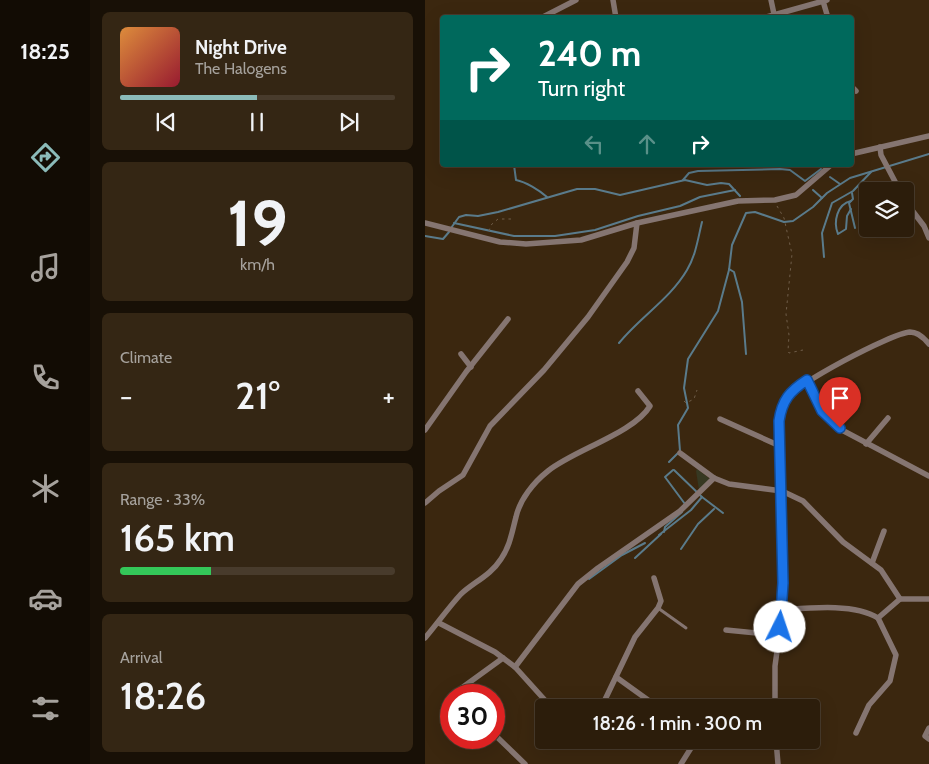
<!DOCTYPE html>
<html lang="en">
<head>
<meta charset="utf-8">
<style>
  body { margin:0; font-family:Cabin,sans-serif; background:#342614; color:#f1f3f6; height:100vh; display:flex; flex-direction:column; font-size:19px; white-space:nowrap }
  * { box-sizing:border-box; margin:0 }
  p { font-size:16px; color:#a6a29d }
  .icon { flex:none; width:28px; height:28px; fill:none; stroke:currentColor; stroke-width:2; stroke-linecap:round; stroke-linejoin:round }
  .map { position:relative; flex:1; overflow:hidden }
  .drawer { display:flex; flex-direction:column; gap:12px; padding:12px; background:#181006; width:335px }
  .drawer>* { flex:none }
  .guide { position:absolute; left:15px; top:15px; width:414px; height:152px; border-radius:5px; box-shadow:0 5px 20px #0002,0 0 0 1px #483b2c; background:#00695c; color:#fff; overflow:hidden }
  .buttons { position:absolute; left:434px; top:182px; display:grid; gap:10px }
  .buttons a { display:grid; place-items:center; width:55px; height:55px; border-radius:5px; background:#2c1d0b; box-shadow:0 5px 20px #0002,0 0 0 1px #483b2c; font-size:25px }
  .speed { position:absolute; left:15px; top:684px; display:flex; gap:10px; font-size:25px; font-weight:700; text-align:center }
  .speed>* { display:grid; place-content:center; width:65px; height:65px; border-radius:50%; background:#2c1d0b; box-shadow:0 5px 20px #0002,0 0 0 1px #483b2c; line-height:1 }
  .speed .limit { border:8px solid #d22; background:#fff; color:#111 }
  .pin { position:absolute; display:grid; place-items:center; width:42px; height:42px; color:#fff; margin:-51px -21px; border-radius:50% 50% 50% 0; rotate:-45deg; box-shadow:0 0 5px #0007 }
  .pin .icon { rotate:45deg }
  .me { position:absolute; width:55px; margin:-28px; rotate:4deg; stroke-linejoin:round; filter:drop-shadow(0 0 4px #0008) }
  .turn { display:flex; align-items:center; gap:18px; height:105px; padding:0 15px; font-size:22px }
  .turn .icon { width:65px; height:65px; stroke-width:2.5 }
  .turn b { display:block; font-size:35px; line-height:42px }
  .lanes { display:flex; align-items:center; height:48px; padding:0 15px; background:#0003; justify-content:center; gap:25px; direction:ltr }
  .lanes .off { opacity:.35 }
  .big { font-size:38px; font-weight:600; line-height:1.1 }
  .drawer .tile { flex:1; display:flex; flex-direction:column; justify-content:center; gap:8px; min-width:0; padding:0 18px; border-radius:8px; background:#342614 }
  .drawer .dial { align-items:center; gap:0 }
  .dial b { font-size:65px; line-height:1 }
  .song { display:flex; align-items:center; gap:15px }
  .cover { width:60px; height:60px; border-radius:8px; background:linear-gradient(135deg,hsl(30 70% 55%),hsl(350 70% 35%)) }
  .played { height:5px; border-radius:2px; background:linear-gradient(90deg,#8bbbb9 50%,#483b2c 50%) }
  .keys { display:flex; justify-content:space-around; direction:ltr }
  .heat { display:flex; justify-content:space-between; align-items:center; font-size:28px; direction:ltr }
  .charge { height:8px; border-radius:4px; background:linear-gradient(90deg,#34c759 33%,#483b2c 0) }
  .trip { position:absolute; left:110px; top:699px; width:285px; height:50px; border-radius:5px; background:#2c1d0b; box-shadow:0 5px 20px #0002,0 0 0 1px #483b2c; font-weight:600; line-height:50px; text-align:center }
  main { display:flex; flex:1; min-height:0 }
  .dock { display:flex; flex-direction:column; width:90px; justify-content:space-around; align-items:center; background:#120c04; color:#a6a29d }
  .dock .icon { width:35px; height:35px }
  .dock .on { color:#8bbbb9 }
  .dock b { font-size:22px; color:#f1f3f6 }
  .map>svg:first-child { display:block }
  .green { fill:#363822 }
  .lines { fill:none; stroke-linecap:round; stroke-linejoin:round }
  .stream { stroke:#5a7b8b; stroke-width:2 }
  .path { stroke:#6f5d49; stroke-width:1; stroke-dasharray:2.5 4; stroke-linecap:butt }
  .service { stroke:#857571; stroke-width:3 }
  .minor { stroke:#857571; stroke-width:5.5 }
  .route-casing { stroke:#114b97; stroke-width:12 }
  .route { stroke:#1a73e8; stroke-width:9 }
</style>
</head>
<body>
<main>
<nav class="dock">
<b>18:25</b>
<svg class="icon on" aria-label="directions" viewBox="0 0 24 24"><path d="M12 3l9 9-9 9-9-9zM9 14v-3h6M13 9l2 2-2 2"/></svg>
<svg class="icon" aria-label="music" viewBox="0 0 24 24"><path d="M9 18V5l10-2v13"/><circle cx="6" cy="18" r="3"/><circle cx="16" cy="16" r="3"/></svg>
<svg class="icon" aria-label="phone" viewBox="0 0 24 24"><path d="M5 4h4l2 5-3 2q2 4 5 5l2-3 5 2v4C11 20 4 13 5 4z"/></svg>
<svg class="icon" aria-label="climate" viewBox="0 0 24 24"><path d="M12 3v18M4 7l16 10M4 17L20 7"/></svg>
<svg class="icon" aria-label="car" viewBox="0 0 24 24"><path d="M5 17H2v-5l4-1 3-4h7l3 4 3 1v5h-3M9 17h6M6 11h13"/><circle cx="7" cy="17" r="2"/><circle cx="17" cy="17" r="2"/></svg>
<svg class="icon" aria-label="filters" viewBox="0 0 24 24"><path d="M4 7h16M4 17h16"/><circle cx="9" cy="7" r="2"/><circle cx="15" cy="17" r="2"/></svg>
</nav>
<section class="drawer">
<div class="tile">
<div class="song"><i class="cover"></i><div><b>Night Drive</b><p>The Halogens</p></div></div>
<div class="played"></div>
<div class="keys"><svg class="icon" aria-label="previous" viewBox="0 0 24 24"><path d="M18 5L8 12l10 7zM5 5v14"/></svg><svg class="icon" aria-label="pause" viewBox="0 0 24 24"><path d="M8 5v14M16 5v14"/></svg><svg class="icon" aria-label="next" viewBox="0 0 24 24"><path d="M6 5l10 7-10 7zM19 5v14"/></svg></div>
</div>
<div class="tile dial"><b>19</b><p>km/h</p></div>
<div class="tile"><p>Climate</p>
<div class="heat"><a>−</a><b class="big">21°</b><a>+</a></div>
</div>
<div class="tile"><p>Range · 33%</p><b class="big">165 km</b><div class="charge"></div></div>
<div class="tile"><p>Arrival</p><b class="big">18:26</b></div>
</section>
<div class="map">
<svg width="504" height="764" viewBox="0 0 504 764">
  <rect width="100%" height="100%" fill="#3b270f"/>
  <path class="green" d="M272 469 285 479 274 490 271 471Z"/>
  <g class="lines">
    <g class="stream">
      <path d="M89 165 91 180C101 182 114 190 122 197"/>
      <path d="M405 177 415 184"/>
      <path d="M258 180 264 173 273 171 355 169 365 170 380 181 396 169"/>
      <path d="M388 190 397 198"/>
      <path d="M427 193 428 199 424 203 430 228"/>
      <path d="M426 209 422 216 421 229 413 234C408 222 412 204 426 201"/>
      <path d="M29 223 89 236H130L170 230 213 216 255 206 275 197 310 190"/>
      <path d="M26 228 34 217 41 215 53 216 73 212 152 189H170L195 195 260 180 282 185 296 183 304 184 315 196"/>
      <path d="M0 236 18 239 24 232"/>
      <path d="M399 257 397 233 407 203 428 191 446 172"/>
      <path d="M304 269 309 272 317 302 321 354"/>
      <path d="M194 343C215 317 245 299 262 270 271 255 273 238 277 222"/>
      <path d="M244 462 255 451 253 425 263 408 259 388 263 359 293 311 304 270 307 245 321 213 330 212 359 222 368 221 388 207 402 193 425 178 504 154"/>
      <path d="M248 470 240 477 260 504"/>
      <path d="M249 470 277 497 298 513"/>
      <path d="M239 532 240 527 257 512"/>
      <path d="M234 535 266 510 277 497"/>
      <path d="M256 549 273 524 289 509"/>
      <path d="M210 558 236 534"/>
      <path d="M164 579 197 555 220 543"/>
    </g>
    <g class="path">
      <path d="M352 206 359 218 367 254 361 314 364 335 363 351 364 353 378 350"/>
      <path d="M64 231 66 225 73 219H87"/>
      <path d="M259 401 261 403 269 399 272 390"/>
    </g>
    <path class="service" d="M233 608 261 628"/>
    <g class="minor">
      <path d="M188 0 191 18"/>
      <path d="M346 0 349 14"/>
      <path d="M398 1 403 18"/>
      <path d="M116 18 151 0"/>
      <path d="M338 18 402 0"/>
      <path d="M426 86 431 91"/>
      <path d="M455 147 456 155 475 191"/>
      <path d="M426 154 504 136"/>
      <path d="M480 201 499 226 504 238"/>
      <path d="M0 223 75 242 101 244 156 240 212 223 313 201 350 200 371 195 406 165"/>
      <path d="M36 354 46 367"/>
      <path d="M383 380 397 411 415 429 504 476"/>
      <path d="M295 419 355 446"/>
      <path d="M0 430 41 372 83 319"/>
      <path d="M441 444 463 418"/>
      <path d="M255 453 289 478 304 484 357 491 378 501 418 542 456 570 475 599"/>
      <path d="M0 503 14 491 38 475 65 426 119 370 163 317 202 262 209 248 212 223"/>
      <path d="M447 563 459 531"/>
      <path d="M357 610C384 608 429 603 453 618L475 599H504"/>
      <path d="M14 623 70 652 90 667 127 708"/>
      <path d="M301 630 353 635"/>
      <path d="M0 638C12 624 23 608 36 594 49 582 66 575 76 559 85 546 87 532 91 517 95 499 109 482 123 471 149 450 209 433 225 406L213 391"/>
      <path d="M90 667 153 584 173 568 255 511 289 478"/>
      <path d="M191 677 223 700 225 708"/>
      <path d="M27 695 78 658"/>
      <path d="M176 708 210 637 233 608 236 601 229 578"/>
      <path d="M350 708V666L356 622 358 583 355 500 357 491C356 468 348 421 359 401 368 385 467 333 485 332 493 332 500 339 504 344"/>
      <path d="M504 728 500 736 504 739"/>
      <path d="M431 733 444 705 465 681 471 655 453 618"/>
      <path d="M71 736 100 764"/>
      <path d="M351 740 353 764"/>
      <path d="M256 764 271 740"/>
    </g>
  </g>
  <g class="lines">
    <defs>
      <path id="route" d="M355 627 358 583 354 421C357 400 365 391 382 380L397 411 415 428"/>
    </defs>
    <use href="#route" class="route-casing"/>
    <use href="#route" class="route"/>
  </g>
</svg>
<div class="buttons">
<a><svg class="icon" aria-label="layers" viewBox="0 0 24 24"><path d="M12 4l9 5-9 5-9-5zM3 14l9 5 9-5"/></svg></a>
</div>
<div class="speed"><div class="limit">30</div></div>
<div class="pin" style="left:415px;top:428px;background:#d93025"><svg class="icon" aria-label="arrive" viewBox="0 0 24 24"><path d="M6 21V4h12l-3 4 3 4H6"/></svg></div>
<svg class="me" style="left:355px;top:627px" viewBox="-20 -20 40 40"><circle r="19" fill="#fff"/><path d="M0-13L10 11 0 6-10 11z" fill="#1a73e8"/></svg>
<div class="trip">18:26 · 1 min · 300 m</div>
<div class="guide">
<div class="turn"><svg class="icon" aria-label="right" viewBox="0 0 24 24"><path d="M7 20v-9h11M14 6l5 5-5 5"/></svg><div><b>240 m</b>Turn right</div></div>
<div class="lanes"><svg class="icon off" aria-label="left" viewBox="0 0 24 24"><path d="M17 20v-9H6M10 6l-5 5 5 5"/></svg><svg class="icon off" aria-label="ahead" viewBox="0 0 24 24"><path d="M12 20V5M6 11l6-6 6 6"/></svg><svg class="icon" aria-label="right" viewBox="0 0 24 24"><path d="M7 20v-9h11M14 6l5 5-5 5"/></svg></div>
</div>
</div>
</main>
</body>
</html>
